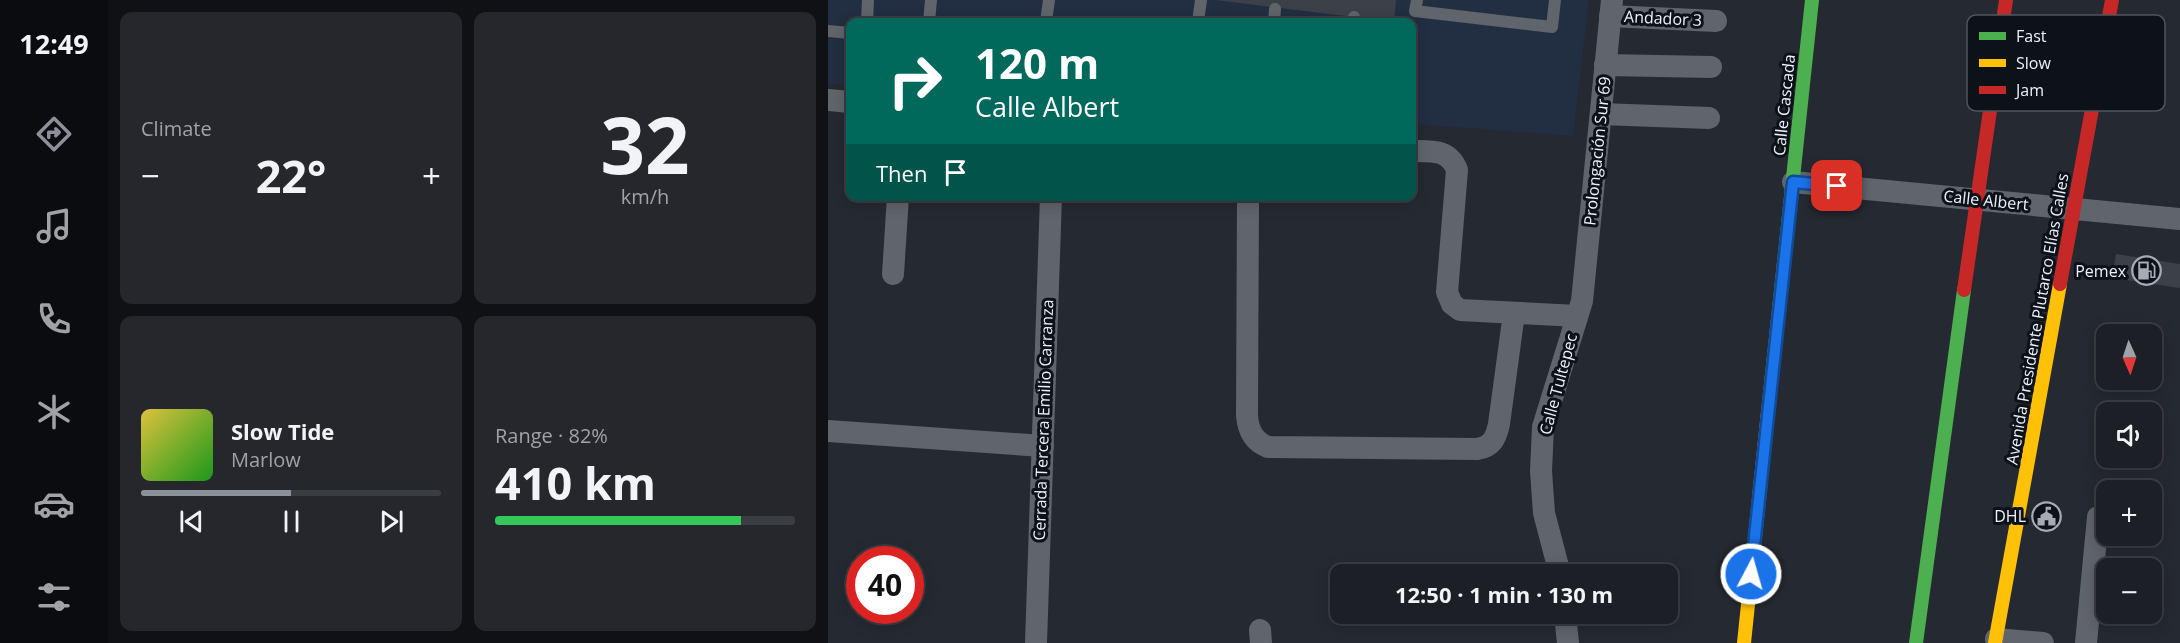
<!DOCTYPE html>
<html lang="en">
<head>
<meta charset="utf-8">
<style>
  body { margin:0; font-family:"Open Sans",sans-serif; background:#25272d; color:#f1f3f6; height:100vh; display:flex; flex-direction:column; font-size:22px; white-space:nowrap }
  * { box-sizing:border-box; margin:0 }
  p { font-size:20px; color:#a0a2a7 }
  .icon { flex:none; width:33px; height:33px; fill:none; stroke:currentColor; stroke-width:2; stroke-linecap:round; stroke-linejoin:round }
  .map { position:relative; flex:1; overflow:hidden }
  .side { display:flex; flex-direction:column; gap:12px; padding:12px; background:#0f1114; width:720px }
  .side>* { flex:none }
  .guide { position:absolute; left:18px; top:18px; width:570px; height:183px; border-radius:12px; box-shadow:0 3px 15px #0003,0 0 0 2px #3a3d42; background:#00695c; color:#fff; overflow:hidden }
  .needle { width:39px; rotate:177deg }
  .controls { position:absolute; left:1268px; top:324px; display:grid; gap:12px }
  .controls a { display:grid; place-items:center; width:66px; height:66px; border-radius:12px; background:#1c1f25; box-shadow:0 3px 15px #0003,0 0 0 2px #3a3d42; font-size:30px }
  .speed { position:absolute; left:18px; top:546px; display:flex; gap:12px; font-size:30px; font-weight:700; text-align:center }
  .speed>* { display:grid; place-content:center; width:78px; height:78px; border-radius:50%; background:#1c1f25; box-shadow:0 3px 15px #0003,0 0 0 2px #3a3d42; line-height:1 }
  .speed .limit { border:9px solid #d22; background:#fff; color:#111 }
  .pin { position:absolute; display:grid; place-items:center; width:51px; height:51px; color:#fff; margin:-26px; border-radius:12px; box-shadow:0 3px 9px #0006 }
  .me { position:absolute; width:66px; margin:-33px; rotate:6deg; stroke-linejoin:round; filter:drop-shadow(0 0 4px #0008) }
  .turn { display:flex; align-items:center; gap:21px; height:126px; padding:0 30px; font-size:27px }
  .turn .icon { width:78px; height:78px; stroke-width:2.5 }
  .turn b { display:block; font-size:42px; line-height:51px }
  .then { display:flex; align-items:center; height:57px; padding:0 30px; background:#0003; gap:12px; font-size:22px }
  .big { font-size:45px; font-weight:700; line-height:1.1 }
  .side .tile { flex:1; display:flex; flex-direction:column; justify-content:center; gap:9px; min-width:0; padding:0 21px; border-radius:12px; background:#25272d }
  .side .dial { align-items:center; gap:0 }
  .dial b { font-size:78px; line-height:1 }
  .song { display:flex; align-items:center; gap:18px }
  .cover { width:72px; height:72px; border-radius:9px; background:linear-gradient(135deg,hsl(50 70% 55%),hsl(120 70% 35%)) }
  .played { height:6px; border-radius:3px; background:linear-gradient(90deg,#8c9099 50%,#3a3d42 50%) }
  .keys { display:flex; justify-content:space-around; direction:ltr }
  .heat { display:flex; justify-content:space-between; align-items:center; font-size:33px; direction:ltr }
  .charge { height:9px; border-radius:4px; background:linear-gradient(90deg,#34c759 82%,#3a3d42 0) }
  .side .tiles { flex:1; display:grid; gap:12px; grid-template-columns:repeat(2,1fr) }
  .trip { position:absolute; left:502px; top:564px; width:348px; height:60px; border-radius:12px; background:#1c1f25; box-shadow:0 3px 15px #0003,0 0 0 2px #3a3d42; font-weight:700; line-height:60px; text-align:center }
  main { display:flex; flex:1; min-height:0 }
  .menu { display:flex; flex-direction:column; width:108px; justify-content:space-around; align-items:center; background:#0b0c0f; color:#a0a2a7 }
  .menu .icon { width:42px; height:42px }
  .menu .active { color:#8c9099 }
  .menu b { font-size:27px; color:#f1f3f6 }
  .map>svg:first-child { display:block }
  .built { fill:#222e41 }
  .building { fill:#3c4048 }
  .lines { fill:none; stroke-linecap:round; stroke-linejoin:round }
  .lane { stroke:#60646b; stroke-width:12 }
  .street { stroke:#60646b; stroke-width:22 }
  .fast { stroke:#4caf50; stroke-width:14 }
  .slow { stroke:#ffc107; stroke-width:14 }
  .jam { stroke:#c62828; stroke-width:14 }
  .route-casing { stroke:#114b97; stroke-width:15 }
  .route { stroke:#1a73e8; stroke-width:10 }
  .labels { text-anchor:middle; stroke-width:6; stroke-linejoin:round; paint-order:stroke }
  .street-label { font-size:16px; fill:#ecf2fd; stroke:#0d1118 }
  .poi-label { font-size:16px; fill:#ecf2fd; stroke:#0d1118; text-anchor:end }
  .key { fill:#0d1118; stroke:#50545d; stroke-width:1.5 }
  .key-label { font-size:16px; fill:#ecf2fd }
</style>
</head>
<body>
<main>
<nav class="menu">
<b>12:49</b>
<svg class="icon active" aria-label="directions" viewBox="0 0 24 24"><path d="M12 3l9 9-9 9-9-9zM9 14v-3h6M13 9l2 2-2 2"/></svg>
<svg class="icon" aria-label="music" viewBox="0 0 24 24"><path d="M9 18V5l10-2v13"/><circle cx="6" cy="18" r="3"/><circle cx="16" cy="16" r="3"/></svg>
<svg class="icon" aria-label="phone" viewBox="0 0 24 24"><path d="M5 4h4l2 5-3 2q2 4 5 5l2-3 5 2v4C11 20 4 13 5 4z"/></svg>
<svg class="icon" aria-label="climate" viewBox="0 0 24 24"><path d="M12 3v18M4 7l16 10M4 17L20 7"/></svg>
<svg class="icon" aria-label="car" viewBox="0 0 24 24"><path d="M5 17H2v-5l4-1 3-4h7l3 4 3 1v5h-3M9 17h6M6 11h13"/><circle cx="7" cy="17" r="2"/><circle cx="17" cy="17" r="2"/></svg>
<svg class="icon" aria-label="filters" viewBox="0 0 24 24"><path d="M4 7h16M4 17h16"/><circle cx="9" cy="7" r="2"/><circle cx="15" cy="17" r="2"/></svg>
</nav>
<section class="side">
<div class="tiles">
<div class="tile"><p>Climate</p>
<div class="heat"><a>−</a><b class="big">22°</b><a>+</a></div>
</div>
<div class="tile dial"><b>32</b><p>km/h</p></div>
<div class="tile">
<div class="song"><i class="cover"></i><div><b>Slow Tide</b><p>Marlow</p></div></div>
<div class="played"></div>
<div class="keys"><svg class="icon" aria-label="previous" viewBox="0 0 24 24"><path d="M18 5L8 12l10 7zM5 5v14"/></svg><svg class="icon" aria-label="pause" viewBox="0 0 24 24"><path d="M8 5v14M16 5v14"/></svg><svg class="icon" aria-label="next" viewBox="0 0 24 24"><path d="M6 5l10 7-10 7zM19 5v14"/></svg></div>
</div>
<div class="tile"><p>Range · 82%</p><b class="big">410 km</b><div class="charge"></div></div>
</div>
</section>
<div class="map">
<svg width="1352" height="643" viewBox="0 0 1352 643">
  <rect width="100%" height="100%" fill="#252931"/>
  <path class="built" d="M0 0H761L745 136 584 124V22H22V85L0 84Z"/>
  <g class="building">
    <path d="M388 0H568L566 22Z"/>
    <path d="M1288 254 1352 264V288L1284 278Z"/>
  </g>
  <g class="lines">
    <g class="lane">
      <path d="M589 0 587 11 724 27 727 0"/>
      <path d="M39 22 40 0"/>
      <path d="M101 22 103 0"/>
      <path d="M218 22 221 0"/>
      <path d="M370 22 373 0"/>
      <path d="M446 22 447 9"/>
      <path d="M525 22 526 17"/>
      <path d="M0 31 22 33"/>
    </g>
    <g class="street">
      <path d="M782 16 888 21"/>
      <path d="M777 65 883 67"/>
      <path d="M0 100 22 102"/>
      <path d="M773 114 881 118"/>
      <path d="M584 151C603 151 621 149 629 170L619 292 624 304 632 310 749 316"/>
      <path d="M965 182 1352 219"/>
      <path d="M420 196 419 415C420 430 425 441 440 447L649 449C664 447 668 438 671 424L686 313"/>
      <path d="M65 274 70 196"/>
      <path d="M0 431 215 446"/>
      <path d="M732 574 716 513 713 471 715 427 754 301 784 0"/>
      <path d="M737 614 740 643"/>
      <path d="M432 630 433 643"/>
      <path d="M1168 639 1215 643"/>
      <path d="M208 643 223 196"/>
      <path d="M1258 643 1270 517"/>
    </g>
    <g class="fast">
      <path d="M940 412 984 0"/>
      <path d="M1088 643 1136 290"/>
    </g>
    <g class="slow">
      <path d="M916 643 940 412"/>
      <path d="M1167 643 1232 284"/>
    </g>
    <g class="jam">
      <path d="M1232 284 1284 0"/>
      <path d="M1136 290 1178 0"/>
    </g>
  </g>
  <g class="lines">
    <defs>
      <path id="route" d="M923 574 965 182 1009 186"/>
    </defs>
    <use href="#route" class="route-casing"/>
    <use href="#route" class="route"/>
  </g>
  <defs>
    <symbol id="fuel-ring" viewBox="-11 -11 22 22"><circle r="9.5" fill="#0d1118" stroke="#a6acb6" stroke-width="1.5"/><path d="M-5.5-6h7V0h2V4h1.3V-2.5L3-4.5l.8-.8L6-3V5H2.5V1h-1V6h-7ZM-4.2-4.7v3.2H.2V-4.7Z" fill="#a6acb6"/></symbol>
    <symbol id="civic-ring" viewBox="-11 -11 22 22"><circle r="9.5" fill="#0d1118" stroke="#a6acb6" stroke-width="1.5"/><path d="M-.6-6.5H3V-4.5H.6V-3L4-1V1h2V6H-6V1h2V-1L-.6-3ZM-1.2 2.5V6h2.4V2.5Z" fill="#a6acb6"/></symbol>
  </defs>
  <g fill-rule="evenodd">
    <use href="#fuel-ring" x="1302" y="254" width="33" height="33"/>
    <use href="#civic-ring" x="1202" y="500" width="33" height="33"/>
  </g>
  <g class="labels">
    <g class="street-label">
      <text transform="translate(835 18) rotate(3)" y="6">Andador 3</text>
      <text transform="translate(956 105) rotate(-84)" y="6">Calle Cascada</text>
      <text transform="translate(769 151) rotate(-84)" y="6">Prolongación Sur 69</text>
      <text transform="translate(1158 200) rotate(6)" y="6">Calle Albert</text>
      <text transform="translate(1209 319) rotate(-80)" y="6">Avenida Presidente Plutarco Elías Calles</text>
      <text transform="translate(730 384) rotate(-75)" y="6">Calle Tultepec</text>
      <text transform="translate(215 420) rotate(-88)" y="6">Cerrada Tercera Emilio Carranza</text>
    </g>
    <g class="poi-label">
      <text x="1298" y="277">Pemex</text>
      <text x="1198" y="522">DHL</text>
    </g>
  </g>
  <rect x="1139" y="15" width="198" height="96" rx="9" class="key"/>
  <rect x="1151" y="32" width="27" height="8" fill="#4caf50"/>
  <rect x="1151" y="59" width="27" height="8" fill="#ffc107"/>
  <rect x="1151" y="86" width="27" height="8" fill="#c62828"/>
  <g class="key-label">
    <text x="1188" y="42">Fast</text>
    <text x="1188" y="69">Slow</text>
    <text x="1188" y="96">Jam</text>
  </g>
</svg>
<div class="controls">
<a><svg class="needle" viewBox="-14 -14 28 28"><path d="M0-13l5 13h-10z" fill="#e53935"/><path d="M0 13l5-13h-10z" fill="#a0a2a7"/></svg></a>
<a><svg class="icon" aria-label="sound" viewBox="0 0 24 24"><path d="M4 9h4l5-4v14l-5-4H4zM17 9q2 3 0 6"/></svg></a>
<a>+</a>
<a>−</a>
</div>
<div class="speed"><div class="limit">40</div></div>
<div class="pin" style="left:1009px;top:186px;background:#d93025"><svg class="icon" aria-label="arrive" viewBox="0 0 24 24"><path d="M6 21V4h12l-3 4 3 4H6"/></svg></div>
<svg class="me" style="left:923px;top:574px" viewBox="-20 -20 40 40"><circle r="17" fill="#1a73e8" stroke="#fff" stroke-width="3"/><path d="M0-11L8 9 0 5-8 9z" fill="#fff"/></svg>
<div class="trip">12:50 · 1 min · 130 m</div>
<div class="guide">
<div class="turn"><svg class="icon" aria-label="right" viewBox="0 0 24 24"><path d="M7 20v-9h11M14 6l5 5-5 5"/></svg><div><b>120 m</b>Calle Albert</div></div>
<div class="then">Then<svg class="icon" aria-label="arrive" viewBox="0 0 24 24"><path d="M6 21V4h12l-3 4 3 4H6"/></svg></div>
</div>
</div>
</main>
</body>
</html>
